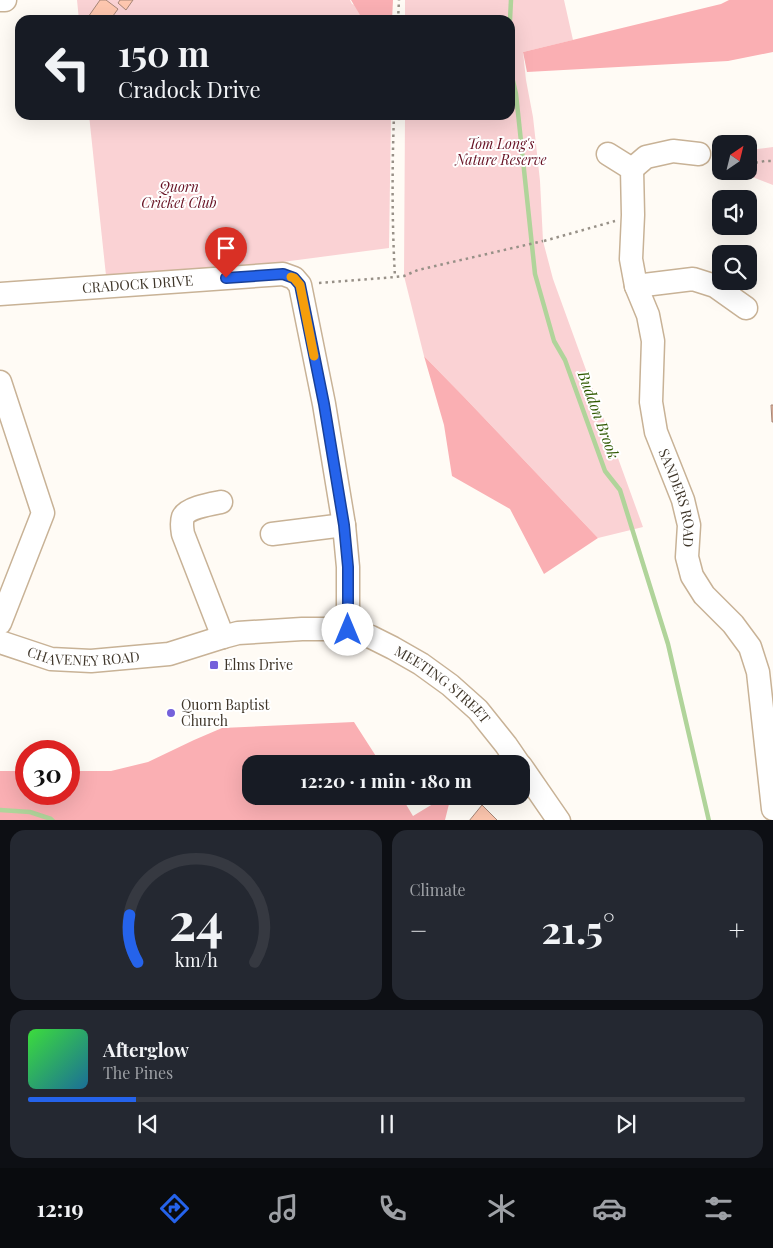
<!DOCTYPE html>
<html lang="en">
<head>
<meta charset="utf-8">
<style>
  body { margin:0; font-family:"Playfair Display",serif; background:#242831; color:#f1f3f6; height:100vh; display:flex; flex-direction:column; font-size:19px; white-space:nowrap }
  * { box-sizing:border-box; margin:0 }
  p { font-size:16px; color:#9ea1a6 }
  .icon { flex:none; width:28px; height:28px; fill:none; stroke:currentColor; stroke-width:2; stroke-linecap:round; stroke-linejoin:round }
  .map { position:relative; height:820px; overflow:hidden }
  .drawer { display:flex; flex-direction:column; gap:10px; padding:10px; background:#0d0f14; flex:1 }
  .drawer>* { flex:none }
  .top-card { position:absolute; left:15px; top:15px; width:500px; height:105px; border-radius:15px; box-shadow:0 5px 20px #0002; background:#171b24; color:#f1f3f6; overflow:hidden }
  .needle { width:32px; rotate:35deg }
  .tools { position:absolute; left:712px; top:135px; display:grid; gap:10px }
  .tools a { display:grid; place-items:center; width:45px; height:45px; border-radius:10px; background:#171b24; box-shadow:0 5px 20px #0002; font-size:25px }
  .speed { position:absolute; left:15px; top:740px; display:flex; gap:10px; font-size:25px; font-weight:700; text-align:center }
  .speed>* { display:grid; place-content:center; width:65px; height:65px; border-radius:50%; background:#171b24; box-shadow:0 5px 20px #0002; line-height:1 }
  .speed .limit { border:8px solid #d22; background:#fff; color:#111 }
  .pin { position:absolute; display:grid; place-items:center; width:42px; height:42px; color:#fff; margin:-51px -21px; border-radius:50% 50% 50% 0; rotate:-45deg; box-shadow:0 0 5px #0007 }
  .pin .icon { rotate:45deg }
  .me { position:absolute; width:55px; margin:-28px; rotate:0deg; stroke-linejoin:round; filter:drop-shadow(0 0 4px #0008) }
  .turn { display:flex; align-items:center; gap:18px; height:105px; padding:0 20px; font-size:22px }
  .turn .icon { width:65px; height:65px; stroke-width:2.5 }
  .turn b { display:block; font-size:35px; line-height:42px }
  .big { font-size:38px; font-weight:700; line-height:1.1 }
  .drawer .card { flex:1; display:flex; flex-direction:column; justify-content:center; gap:8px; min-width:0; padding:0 18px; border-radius:15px; background:#242831 }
  .drawer .dial { align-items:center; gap:0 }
  .dial svg { height:130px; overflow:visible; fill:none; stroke:#363941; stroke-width:7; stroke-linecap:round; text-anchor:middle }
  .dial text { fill:#f1f3f6; stroke:none }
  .song { display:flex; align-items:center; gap:15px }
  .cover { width:60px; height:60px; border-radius:8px; background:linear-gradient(135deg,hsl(120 70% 55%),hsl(200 70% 35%)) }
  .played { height:5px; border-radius:2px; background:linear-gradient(90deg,#2563eb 15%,#363941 15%) }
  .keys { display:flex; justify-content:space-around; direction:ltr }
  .heat { display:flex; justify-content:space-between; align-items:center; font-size:28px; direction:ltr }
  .drawer .tiles { flex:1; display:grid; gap:10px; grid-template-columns:1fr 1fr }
  .card:last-child { grid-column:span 2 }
  .trip { position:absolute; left:242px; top:755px; width:288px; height:50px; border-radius:15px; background:#171b24; box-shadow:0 5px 20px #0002; font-weight:700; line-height:50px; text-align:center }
  .menu { display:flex; height:80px; justify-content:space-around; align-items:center; background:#090b0e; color:#9ea1a6 }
  .menu .icon { width:35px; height:35px }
  .menu .active { color:#2563eb }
  .menu b { font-size:22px; color:#f1f3f6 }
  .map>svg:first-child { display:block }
  .green { fill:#fad2d4 }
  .forest { fill:#faafb3 }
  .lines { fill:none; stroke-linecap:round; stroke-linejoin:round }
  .stream { stroke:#b0d49a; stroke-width:4.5 }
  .building { fill:#fec7af; stroke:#a78677 }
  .minor-casing { stroke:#c8b296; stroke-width:25 }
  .path { stroke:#979087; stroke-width:2.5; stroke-dasharray:2.5 4; stroke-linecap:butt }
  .minor { stroke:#fff; stroke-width:22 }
  .route-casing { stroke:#184099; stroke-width:12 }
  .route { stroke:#2563eb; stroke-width:9 }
  .slow { stroke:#f59e0b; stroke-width:9 }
  .poi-dot { fill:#7561db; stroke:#fff; stroke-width:2 }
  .labels { text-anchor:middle; stroke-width:4; stroke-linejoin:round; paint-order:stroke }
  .park-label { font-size:14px; font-style:italic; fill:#661022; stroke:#fff }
  .street-label { font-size:14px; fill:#3f362a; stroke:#fff }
  .poi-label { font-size:14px; fill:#3f362a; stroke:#fff; text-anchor:start }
  .water-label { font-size:15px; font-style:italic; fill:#2e5901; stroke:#fff }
</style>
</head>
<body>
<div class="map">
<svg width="773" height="821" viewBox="0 0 773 821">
  <rect width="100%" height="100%" fill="#fffbf5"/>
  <g class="green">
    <path d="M77 0H350L352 4 355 5 363 20H79Z"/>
    <path d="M405 0H564L573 40 523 52 526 80 533 117 540 181 543 241 553 279 643 527 598 538 465 398 424 356 404 276 405 115H510V20H405Z"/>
    <path d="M89 115H391L389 248 107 285Z"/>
    <path d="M773 147V185L737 171H749V150Z"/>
  </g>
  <g class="forest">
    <path d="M351 0H393L392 20H363Z"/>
    <path d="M729 0H773V52L728 61 527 72 523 52 721 4Z"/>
    <path d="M424 356 465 398 598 538 544 574 510 509 452 476 444 425Z"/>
    <path d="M354 722 381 764H251V796H401L413 816 446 796H451L445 820H0V771H26V794H69V771H111L148 762 194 740 222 728Z"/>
  </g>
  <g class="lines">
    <g class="stream">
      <path d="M510 20 511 0"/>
      <path d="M510 68 516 94 535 274 554 341 565 360 605 471 620 490 668 644 709 821"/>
      <path d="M0 810 30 812 51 819 53 821"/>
    </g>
  </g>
  <g class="building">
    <path d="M100 0H106L118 9 110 20H86Z"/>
    <path d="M120 0H133L126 10 118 3Z"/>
    <path d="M771 405H773V422H772Z"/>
    <path d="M482 805 498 821H469Z"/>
  </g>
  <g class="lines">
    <defs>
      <g id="minor">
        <path d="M0 0H5"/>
        <path id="s1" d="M608 154 632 169 633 215 631 259 636 286 648 315 653 341 651 402 656 432 683 500 689 525 687 557 692 576 704 595 733 624 750 647 758 672 773 809"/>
        <path d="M632 169 646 157 673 151 699 154"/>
        <path d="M636 286 693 279 715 286 746 308"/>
        <path id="s2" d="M0 294 283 274 294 278 300 285 324 404 344 525 348 567V629"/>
        <path d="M0 382 43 513 0 623"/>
        <path d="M221 502C211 504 187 508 183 517 181 523 182 528 183 534L223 637"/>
        <path d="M272 534 344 525"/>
        <path id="s3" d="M0 642 51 659 91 661 169 654 223 637 238 633 302 629H348L371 637 393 648 421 664 450 685 478 710 506 745 519 764"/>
        <path d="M521 766 559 821"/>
      </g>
    </defs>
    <use href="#minor" class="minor-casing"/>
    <g class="path">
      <path d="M398 20 399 0"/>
      <path d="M394 115C392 169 392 224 395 277"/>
      <path d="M749 164 765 161H773"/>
      <path d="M544 241 615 221"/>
      <path d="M319 283 395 277 404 276 418 270 543 241"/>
    </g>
    <use href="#minor" class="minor"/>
  </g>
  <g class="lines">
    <defs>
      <path id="route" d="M226 278 283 274 294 278 300 285 324 404 344 525 348 567V630"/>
    </defs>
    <use href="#route" class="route-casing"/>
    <use href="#route" class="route"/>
    <path class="slow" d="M291 277 294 278 300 285 314 356"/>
  </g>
  <g class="poi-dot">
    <rect x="209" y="660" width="10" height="10" rx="2.5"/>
    <circle cx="171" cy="713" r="5"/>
  </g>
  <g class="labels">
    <g class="park-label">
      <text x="501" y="149">Tom Long's<tspan x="501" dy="16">Nature Reserve</tspan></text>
      <text x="179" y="192">Quorn<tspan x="179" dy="16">Cricket Club</tspan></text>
    </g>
    <g class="street-label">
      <text dy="5" stroke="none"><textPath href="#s2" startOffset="138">CRADOCK DRIVE</textPath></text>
      <text dy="5" stroke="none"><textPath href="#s1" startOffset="365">SANDERS ROAD</textPath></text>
      <text dy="5" stroke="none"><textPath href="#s3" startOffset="86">CHAVENEY ROAD</textPath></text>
      <text dy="5" stroke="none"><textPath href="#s3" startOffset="465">MEETING STREET</textPath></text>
    </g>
    <g class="poi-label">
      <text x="224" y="670">Elms Drive</text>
      <text x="181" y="710">Quorn Baptist<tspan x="181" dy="16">Church</tspan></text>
    </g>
    <g class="water-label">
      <text transform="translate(598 415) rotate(70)" y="5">Buddon Brook</text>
    </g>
  </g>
</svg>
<div class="tools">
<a><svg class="needle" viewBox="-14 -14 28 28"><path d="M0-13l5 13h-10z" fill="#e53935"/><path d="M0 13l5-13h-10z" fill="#9ea1a6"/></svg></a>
<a><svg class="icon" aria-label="sound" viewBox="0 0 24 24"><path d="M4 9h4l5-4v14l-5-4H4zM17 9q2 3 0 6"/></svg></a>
<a><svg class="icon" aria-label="search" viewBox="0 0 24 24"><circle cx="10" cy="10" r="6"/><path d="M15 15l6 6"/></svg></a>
</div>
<div class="speed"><div class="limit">30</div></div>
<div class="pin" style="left:226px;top:278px;background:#d93025"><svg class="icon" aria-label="arrive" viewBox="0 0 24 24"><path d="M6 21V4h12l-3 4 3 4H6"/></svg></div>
<svg class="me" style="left:348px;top:630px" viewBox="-20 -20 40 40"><circle r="19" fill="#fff"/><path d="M0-13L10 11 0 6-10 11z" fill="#2563eb"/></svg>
<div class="trip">12:20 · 1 min · 180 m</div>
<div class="top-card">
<div class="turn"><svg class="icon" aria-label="left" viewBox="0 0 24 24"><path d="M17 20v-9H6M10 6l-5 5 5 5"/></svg><div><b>150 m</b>Cradock Drive</div></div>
</div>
</div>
<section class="drawer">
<div class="tiles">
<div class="card dial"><svg viewBox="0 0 100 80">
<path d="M14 69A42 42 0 1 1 86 69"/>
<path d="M14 69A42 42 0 0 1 9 40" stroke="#2563eb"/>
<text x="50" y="56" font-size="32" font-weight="700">24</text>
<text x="50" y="72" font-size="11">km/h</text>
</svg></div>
<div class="card"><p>Climate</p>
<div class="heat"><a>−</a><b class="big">21.5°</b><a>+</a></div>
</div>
<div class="card">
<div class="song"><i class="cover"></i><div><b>Afterglow</b><p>The Pines</p></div></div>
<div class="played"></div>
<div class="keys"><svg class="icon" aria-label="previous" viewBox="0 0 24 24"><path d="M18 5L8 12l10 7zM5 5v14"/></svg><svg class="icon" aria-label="pause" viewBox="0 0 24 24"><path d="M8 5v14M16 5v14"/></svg><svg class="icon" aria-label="next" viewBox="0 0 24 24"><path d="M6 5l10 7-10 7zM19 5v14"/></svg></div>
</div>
</div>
</section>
<nav class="menu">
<b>12:19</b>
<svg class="icon active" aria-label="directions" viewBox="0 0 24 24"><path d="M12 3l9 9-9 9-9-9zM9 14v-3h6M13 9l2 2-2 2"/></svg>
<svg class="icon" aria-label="music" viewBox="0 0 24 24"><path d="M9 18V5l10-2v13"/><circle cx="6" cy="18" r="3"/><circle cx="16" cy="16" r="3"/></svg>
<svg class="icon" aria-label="phone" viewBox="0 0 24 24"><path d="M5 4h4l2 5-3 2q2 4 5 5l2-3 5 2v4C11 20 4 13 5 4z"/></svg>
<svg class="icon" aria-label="climate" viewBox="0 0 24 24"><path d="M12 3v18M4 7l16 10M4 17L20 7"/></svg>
<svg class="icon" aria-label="car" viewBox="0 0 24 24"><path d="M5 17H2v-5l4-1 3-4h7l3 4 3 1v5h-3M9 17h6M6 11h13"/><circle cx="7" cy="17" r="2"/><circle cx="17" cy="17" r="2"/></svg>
<svg class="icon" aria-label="filters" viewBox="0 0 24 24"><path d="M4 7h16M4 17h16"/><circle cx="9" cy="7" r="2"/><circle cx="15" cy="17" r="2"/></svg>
</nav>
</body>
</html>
